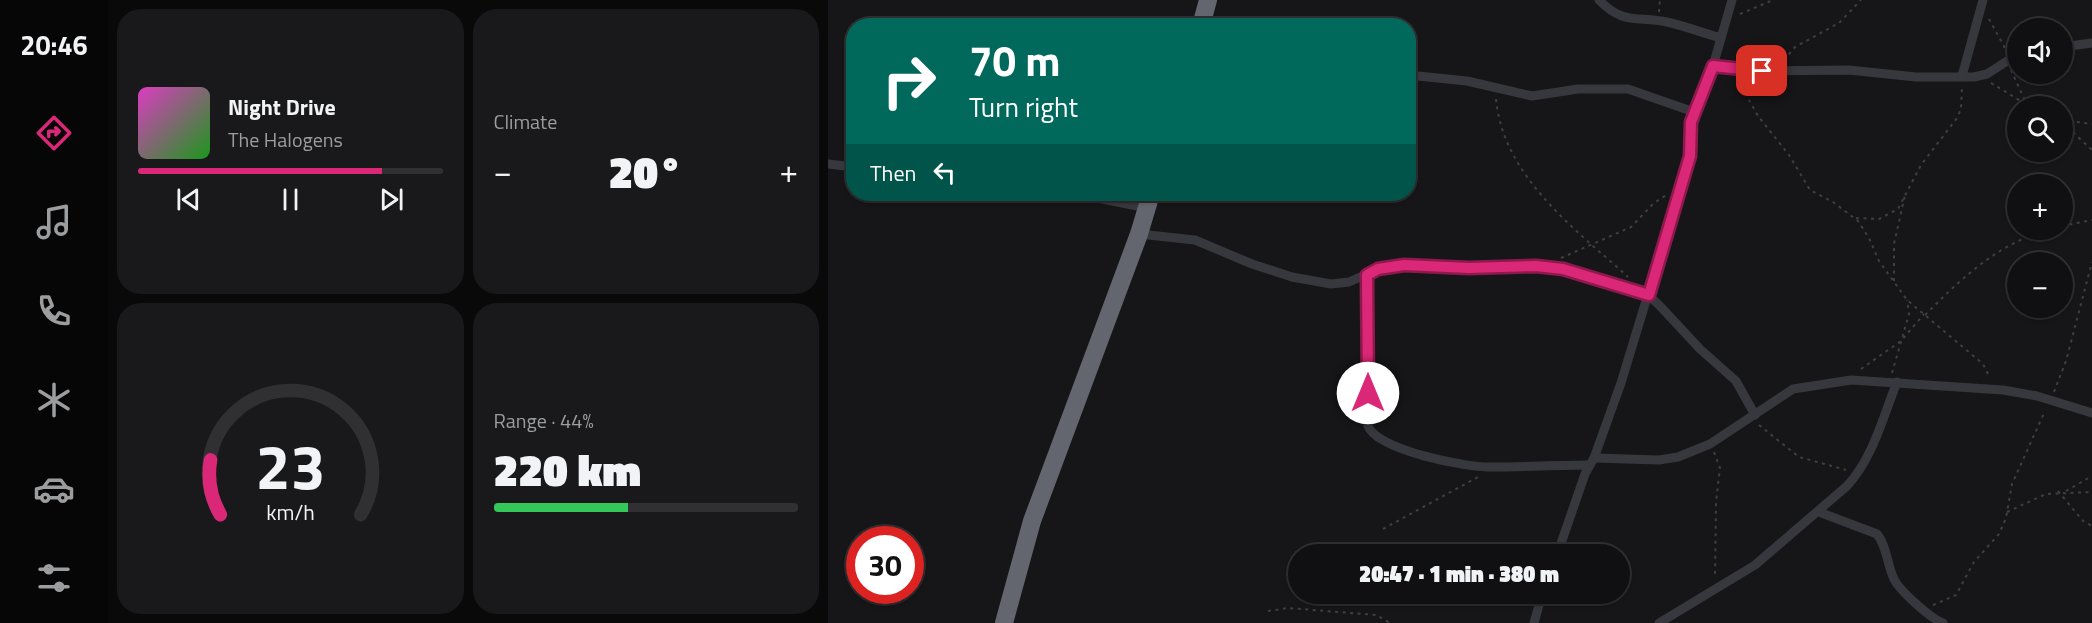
<!DOCTYPE html>
<html lang="en">
<head>
<meta charset="utf-8">
<style>
  body { margin:0; font-family:"Titillium Web",sans-serif; background:#19191b; color:#f1f3f6; height:100vh; display:flex; flex-direction:column; font-size:22px; white-space:nowrap }
  * { box-sizing:border-box; margin:0 }
  p { font-size:20px; color:#9c9d9f }
  .icon { flex:none; width:33px; height:33px; fill:none; stroke:currentColor; stroke-width:2; stroke-linecap:round; stroke-linejoin:round }
  .map { position:relative; flex:1; overflow:hidden }
  .side { display:flex; flex-direction:column; gap:9px; padding:9px; background:#09090a; width:720px }
  .side>* { flex:none }
  .top-card { position:absolute; left:18px; top:18px; width:570px; height:183px; border-radius:24px; box-shadow:0 2px 4px #0004,0 0 0 2px #303032; background:#00695c; color:#fff; overflow:hidden }
  .controls { position:absolute; left:1179px; top:18px; display:grid; gap:12px }
  .controls a { display:grid; place-items:center; width:66px; height:66px; border-radius:50%; background:#101012; box-shadow:0 2px 4px #0004,0 0 0 2px #303032; font-size:30px }
  .speed { position:absolute; left:18px; top:526px; display:flex; gap:12px; font-size:30px; font-weight:700; text-align:center }
  .speed>* { display:grid; place-content:center; width:78px; height:78px; border-radius:50%; background:#101012; box-shadow:0 2px 4px #0004,0 0 0 2px #303032; line-height:1 }
  .speed .limit { border:9px solid #d22; background:#fff; color:#111 }
  .pin { position:absolute; display:grid; place-items:center; width:51px; height:51px; color:#fff; margin:-26px; border-radius:12px; box-shadow:0 3px 9px #0006 }
  .me { position:absolute; width:66px; margin:-33px; rotate:0deg; stroke-linejoin:round; filter:drop-shadow(0 0 4px #0008) }
  .turn { display:flex; align-items:center; gap:21px; height:126px; padding:0 24px; font-size:27px }
  .turn .icon { width:78px; height:78px; stroke-width:2.5 }
  .turn b { display:block; font-size:42px; line-height:51px }
  .then { display:flex; align-items:center; height:57px; padding:0 24px; background:#0003; gap:12px; font-size:22px }
  .big { font-size:45px; font-weight:800; line-height:1.1 }
  .side .widget { flex:1; display:flex; flex-direction:column; justify-content:center; gap:9px; min-width:0; padding:0 21px; border-radius:24px; background:#19191b }
  .side .dial { align-items:center; gap:0 }
  .dial svg { height:156px; overflow:visible; fill:none; stroke:#303032; stroke-width:7; stroke-linecap:round; text-anchor:middle }
  .dial text { fill:#f1f3f6; stroke:none }
  .song { display:flex; align-items:center; gap:18px }
  .cover { width:72px; height:72px; border-radius:9px; background:linear-gradient(135deg,hsl(310 70% 55%),hsl(120 70% 35%)) }
  .played { height:6px; border-radius:3px; background:linear-gradient(90deg,#db2777 80%,#303032 80%) }
  .keys { display:flex; justify-content:space-around; direction:ltr }
  .heat { display:flex; justify-content:space-between; align-items:center; font-size:33px; direction:ltr }
  .charge { height:9px; border-radius:4px; background:linear-gradient(90deg,#34c759 44%,#303032 0) }
  .side .tiles { flex:1; display:grid; gap:9px; grid-template-columns:repeat(2,1fr) }
  .trip { position:absolute; left:460px; top:544px; width:342px; height:60px; border-radius:30px; background:#101012; box-shadow:0 2px 4px #0004,0 0 0 2px #303032; font-weight:800; line-height:60px; text-align:center }
  main { display:flex; flex:1; min-height:0 }
  .tab-bar { display:flex; flex-direction:column; width:108px; justify-content:space-around; align-items:center; background:#060607; color:#9c9d9f }
  .tab-bar .icon { width:42px; height:42px }
  .tab-bar .selected { color:#db2777 }
  .tab-bar b { font-size:27px; color:#f1f3f6 }
  .map>svg:first-child { display:block }
  .lines { fill:none; stroke-linecap:round; stroke-linejoin:round }
  .path { stroke:#3d3f44; stroke-width:2; stroke-dasharray:3 4.5; stroke-linecap:butt }
  .street { stroke:#37383d; stroke-width:9 }
  .highway { stroke:#63666e; stroke-width:18 }
  .route-casing { stroke:#8e194d; stroke-width:15 }
  .route { stroke:#db2777; stroke-width:10 }
</style>
</head>
<body>
<main>
<nav class="tab-bar">
<b>20:46</b>
<svg class="icon selected" aria-label="directions" viewBox="0 0 24 24"><path d="M12 3l9 9-9 9-9-9zM9 14v-3h6M13 9l2 2-2 2"/></svg>
<svg class="icon" aria-label="music" viewBox="0 0 24 24"><path d="M9 18V5l10-2v13"/><circle cx="6" cy="18" r="3"/><circle cx="16" cy="16" r="3"/></svg>
<svg class="icon" aria-label="phone" viewBox="0 0 24 24"><path d="M5 4h4l2 5-3 2q2 4 5 5l2-3 5 2v4C11 20 4 13 5 4z"/></svg>
<svg class="icon" aria-label="climate" viewBox="0 0 24 24"><path d="M12 3v18M4 7l16 10M4 17L20 7"/></svg>
<svg class="icon" aria-label="car" viewBox="0 0 24 24"><path d="M5 17H2v-5l4-1 3-4h7l3 4 3 1v5h-3M9 17h6M6 11h13"/><circle cx="7" cy="17" r="2"/><circle cx="17" cy="17" r="2"/></svg>
<svg class="icon" aria-label="filters" viewBox="0 0 24 24"><path d="M4 7h16M4 17h16"/><circle cx="9" cy="7" r="2"/><circle cx="15" cy="17" r="2"/></svg>
</nav>
<section class="side">
<div class="tiles">
<div class="widget">
<div class="song"><i class="cover"></i><div><b>Night Drive</b><p>The Halogens</p></div></div>
<div class="played"></div>
<div class="keys"><svg class="icon" aria-label="previous" viewBox="0 0 24 24"><path d="M18 5L8 12l10 7zM5 5v14"/></svg><svg class="icon" aria-label="pause" viewBox="0 0 24 24"><path d="M8 5v14M16 5v14"/></svg><svg class="icon" aria-label="next" viewBox="0 0 24 24"><path d="M6 5l10 7-10 7zM19 5v14"/></svg></div>
</div>
<div class="widget"><p>Climate</p>
<div class="heat"><a>−</a><b class="big">20°</b><a>+</a></div>
</div>
<div class="widget dial"><svg viewBox="0 0 100 80">
<path d="M14 69A42 42 0 1 1 86 69"/>
<path d="M14 69A42 42 0 0 1 9 41" stroke="#db2777"/>
<text x="50" y="56" font-size="32" font-weight="700">23</text>
<text x="50" y="72" font-size="11">km/h</text>
</svg></div>
<div class="widget"><p>Range · 44%</p><b class="big">220 km</b><div class="charge"></div></div>
</div>
</section>
<div class="map">
<svg width="1264" height="623" viewBox="0 0 1264 623">
  <rect width="100%" height="100%" fill="#161618"/>
  <g class="lines">
    <g class="path">
      <path d="M831 12 832 0"/>
      <path d="M912 14 945 0"/>
      <path d="M1161 19 1178 50"/>
      <path d="M956 60 967 47 1011 23 1033 0"/>
      <path d="M1183 70 1199 105"/>
      <path d="M910 80 930 116 961 155 982 190 1005 202 1030 221 1041 238 1051 261 1079 300 1155 364 1162 378"/>
      <path d="M1163 83 1201 106"/>
      <path d="M668 99C675 176 746 228 800 277"/>
      <path d="M1234 120 1264 124"/>
      <path d="M1234 122 1264 150"/>
      <path d="M1028 218 1051 219 1070 209 1093 165 1129 118 1133 109 1134 86"/>
      <path d="M1234 226 1264 220"/>
      <path d="M733 258 803 227 826 203 840 194"/>
      <path d="M1066 281V244L1077 195"/>
      <path d="M1097 315C1134 278 1169 244 1220 230"/>
      <path d="M1033 369 1073 341 1096 314"/>
      <path d="M1064 373 1081 314 1079 300"/>
      <path d="M1226 392 1238 361 1264 262"/>
      <path d="M931 425 971 457 1018 470"/>
      <path d="M886 452 892 468 888 502 887 577"/>
      <path d="M1230 491 1255 521 1264 526"/>
      <path d="M1238 491 1264 476"/>
      <path d="M1179 512 1218 494 1264 492"/>
      <path d="M555 529 650 477"/>
      <path d="M1105 605 1128 595 1146 562 1171 534 1178 518 1184 484 1217 411"/>
      <path d="M440 611 460 608 548 615 562 623"/>
    </g>
    <g class="street">
      <path d="M771 0C795 25 809 16 839 22 857 26 875 33 893 38"/>
      <path d="M1234 47 1264 43"/>
      <path d="M885 66 922 71 1021 70 1088 77H1146L1159 74 1190 54"/>
      <path d="M580 75 639 81 704 96 750 89H800L866 112"/>
      <path d="M1134 76 1155 0"/>
      <path d="M0 164 26 167"/>
      <path d="M250 194 319 208"/>
      <path d="M311 234 367 240 424 264 464 277 503 284 521 282 550 269 590 264 641 268 722 267 798 287 818 293 832 306 872 349 908 381 927 415"/>
      <path d="M539 275 540 426C549 450 639 468 664 467 697 467 729 465 762 465"/>
      <path d="M766 458 831 460 850 457 882 444 965 389 1023 380 1175 390 1209 396 1264 413"/>
      <path d="M991 512 1049 534C1059 546 1059 565 1066 579 1071 590 1103 619 1115 623"/>
      <path d="M729 555 757 474 766 458 793 383 862 156 863 122 885 66 904 0"/>
      <path d="M698 594 712 598"/>
      <path d="M706 623 714 594"/>
      <path d="M831 623 927 565 1019 486C1045 458 1055 417 1069 382"/>
    </g>
    <g class="highway">
      <path d="M373 26 380 0"/>
      <path d="M176 623 204 521 311 234 323 194"/>
    </g>
  </g>
  <g class="lines">
    <defs>
      <path id="route" d="M540 393 539 275 550 269 576 265 641 268 708 266 735 269 821 295 862 156 863 122 885 66 934 71"/>
    </defs>
    <use href="#route" class="route-casing"/>
    <use href="#route" class="route"/>
  </g>
</svg>
<div class="controls">
<a><svg class="icon" aria-label="sound" viewBox="0 0 24 24"><path d="M4 9h4l5-4v14l-5-4H4zM17 9q2 3 0 6"/></svg></a>
<a><svg class="icon" aria-label="search" viewBox="0 0 24 24"><circle cx="10" cy="10" r="6"/><path d="M15 15l6 6"/></svg></a>
<a>+</a>
<a>−</a>
</div>
<div class="speed"><div class="limit">30</div></div>
<div class="pin" style="left:934px;top:71px;background:#d93025"><svg class="icon" aria-label="arrive" viewBox="0 0 24 24"><path d="M6 21V4h12l-3 4 3 4H6"/></svg></div>
<svg class="me" style="left:540px;top:393px" viewBox="-20 -20 40 40"><circle r="19" fill="#fff"/><path d="M0-13L10 11 0 6-10 11z" fill="#db2777"/></svg>
<div class="trip">20:47 · 1 min · 380 m</div>
<div class="top-card">
<div class="turn"><svg class="icon" aria-label="right" viewBox="0 0 24 24"><path d="M7 20v-9h11M14 6l5 5-5 5"/></svg><div><b>70 m</b>Turn right</div></div>
<div class="then">Then<svg class="icon" aria-label="left" viewBox="0 0 24 24"><path d="M17 20v-9H6M10 6l-5 5 5 5"/></svg></div>
</div>
</div>
</main>
</body>
</html>
